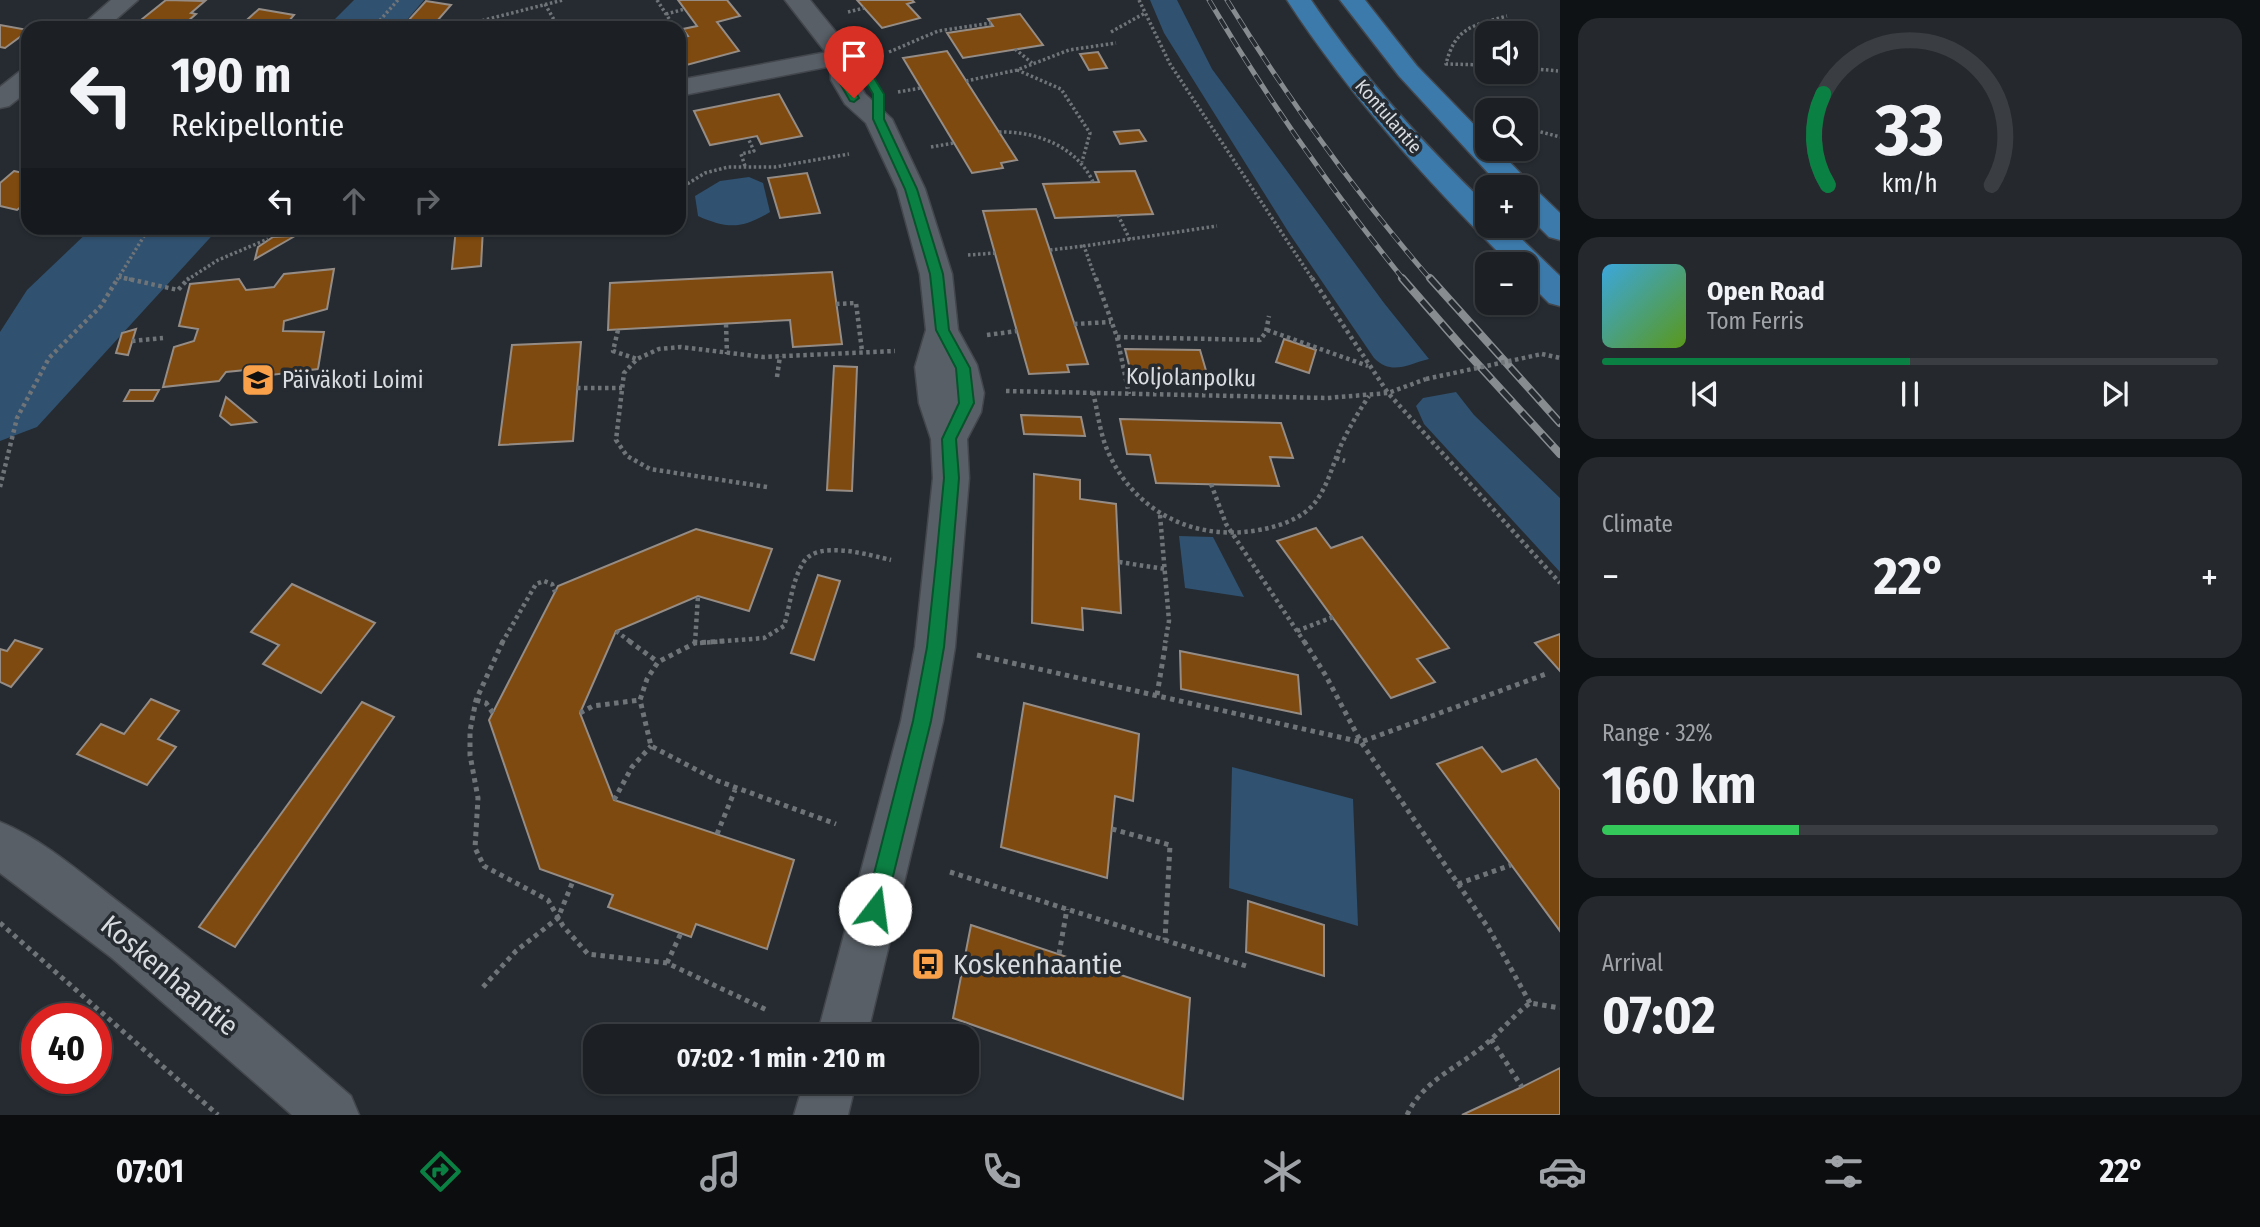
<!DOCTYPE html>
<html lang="en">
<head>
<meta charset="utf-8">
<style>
  body { margin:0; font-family:"Fira Sans Condensed",sans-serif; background:#25282d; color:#f1f3f6; height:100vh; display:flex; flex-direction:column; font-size:26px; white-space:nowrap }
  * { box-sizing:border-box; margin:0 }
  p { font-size:23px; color:#a0a3a7 }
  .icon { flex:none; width:38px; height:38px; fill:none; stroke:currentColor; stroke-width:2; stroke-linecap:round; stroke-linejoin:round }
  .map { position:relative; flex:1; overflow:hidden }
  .panel { display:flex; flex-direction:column; gap:18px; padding:18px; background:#0f1214; width:700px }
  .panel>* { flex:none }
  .banner { position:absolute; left:21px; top:21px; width:665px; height:214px; border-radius:21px; box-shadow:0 2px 5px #0004,0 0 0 2px #3a3e42; background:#1c2025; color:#f1f3f6; overflow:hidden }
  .fabs { position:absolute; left:1475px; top:21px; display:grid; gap:14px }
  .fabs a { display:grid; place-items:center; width:63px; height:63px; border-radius:14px; background:#1c2025; box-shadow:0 2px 5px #0004,0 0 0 2px #3a3e42; font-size:35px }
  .speed { position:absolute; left:21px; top:1003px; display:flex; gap:14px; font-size:35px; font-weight:700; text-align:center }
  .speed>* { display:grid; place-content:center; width:91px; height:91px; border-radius:50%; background:#1c2025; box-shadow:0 2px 5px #0004,0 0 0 2px #3a3e42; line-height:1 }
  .speed .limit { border:10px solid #d22; background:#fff; color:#111 }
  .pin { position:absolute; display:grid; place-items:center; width:60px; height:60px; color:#fff; margin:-72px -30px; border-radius:50% 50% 50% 0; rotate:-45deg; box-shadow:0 0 7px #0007 }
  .pin .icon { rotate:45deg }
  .me { position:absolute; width:77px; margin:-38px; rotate:15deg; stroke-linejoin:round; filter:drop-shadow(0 0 5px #0008) }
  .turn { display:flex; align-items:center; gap:24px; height:147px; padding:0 35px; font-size:32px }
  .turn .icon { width:91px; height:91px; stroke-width:2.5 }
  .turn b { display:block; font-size:49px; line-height:60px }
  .lanes { display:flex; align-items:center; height:66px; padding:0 35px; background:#0003; justify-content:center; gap:35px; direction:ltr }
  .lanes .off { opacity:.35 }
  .big { font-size:52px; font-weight:700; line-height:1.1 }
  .panel .tile { flex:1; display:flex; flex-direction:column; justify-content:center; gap:10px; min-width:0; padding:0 24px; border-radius:21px; background:#25282d }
  .panel .dial { align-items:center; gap:0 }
  .dial svg { height:182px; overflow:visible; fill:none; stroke:#3a3e42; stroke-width:7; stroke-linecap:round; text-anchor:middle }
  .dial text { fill:#f1f3f6; stroke:none }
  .song { display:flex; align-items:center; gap:21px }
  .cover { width:84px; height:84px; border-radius:10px; background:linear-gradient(135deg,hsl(200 70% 55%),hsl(90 70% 35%)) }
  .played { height:7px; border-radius:4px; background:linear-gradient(90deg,#0b8043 50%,#3a3e42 50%) }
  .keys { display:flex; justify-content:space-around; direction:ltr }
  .heat { display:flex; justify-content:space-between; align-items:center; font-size:38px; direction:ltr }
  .charge { height:10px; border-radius:5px; background:linear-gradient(90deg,#34c759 32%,#3a3e42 0) }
  .trip { position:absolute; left:583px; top:1024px; width:396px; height:70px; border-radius:21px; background:#1c2025; box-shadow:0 2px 5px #0004,0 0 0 2px #3a3e42; font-weight:700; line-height:70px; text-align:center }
  .tabs { display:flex; height:112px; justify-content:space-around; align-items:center; background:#0b0d0f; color:#a0a3a7 }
  .tabs .icon { width:49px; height:49px }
  .tabs .on { color:#0b8043 }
  .tabs b { font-size:32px; color:#f1f3f6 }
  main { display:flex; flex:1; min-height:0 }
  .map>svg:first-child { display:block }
  .green { fill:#30516f }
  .building { fill:#7f4a0f; stroke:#958c85; stroke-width:2 }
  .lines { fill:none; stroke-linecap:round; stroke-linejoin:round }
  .minor-casing { stroke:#43474d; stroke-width:3 }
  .tertiary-casing { stroke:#43474d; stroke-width:3 }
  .primary-casing { stroke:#43474d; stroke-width:3 }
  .path-far2 { stroke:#6f7479; stroke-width:3.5; stroke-dasharray:2.5 2.5; stroke-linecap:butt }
  .path-far1 { stroke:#6f7479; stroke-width:4.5; stroke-dasharray:3.5 3.5; stroke-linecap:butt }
  .path { stroke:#6f7479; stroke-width:5; stroke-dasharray:4.5 4.5; stroke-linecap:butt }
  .minor { fill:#585f66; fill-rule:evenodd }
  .tertiary { fill:#585f66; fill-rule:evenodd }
  .primary { fill:#3c7aab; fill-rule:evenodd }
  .rail-far1-casing { stroke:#878c91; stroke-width:5 }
  .rail-casing { stroke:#878c91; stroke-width:8 }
  .rail-far1 { stroke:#252b31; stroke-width:3.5; stroke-dasharray:11; stroke-linecap:butt }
  .rail { stroke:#252b31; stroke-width:5; stroke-dasharray:15; stroke-linecap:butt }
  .path-bridge { stroke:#6f7479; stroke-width:4.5; stroke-dasharray:3.5 3.5; stroke-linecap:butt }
  .route { fill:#0b8043; stroke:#07532c; stroke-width:2 }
  .labels { text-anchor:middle; stroke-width:7; stroke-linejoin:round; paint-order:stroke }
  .far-street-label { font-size:19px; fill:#d8dce0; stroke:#252b31 }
  .street-label { font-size:23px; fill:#d8dce0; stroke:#252b31 }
  .poi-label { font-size:23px; fill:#d8dce0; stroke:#252b31; text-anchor:start }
  .near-poi-label { font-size:28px; fill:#d8dce0; stroke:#252b31; text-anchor:start }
  .near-street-label { font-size:28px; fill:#d8dce0; stroke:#252b31 }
</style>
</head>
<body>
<main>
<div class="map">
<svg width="1560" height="1115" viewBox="0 0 1560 1115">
  <rect width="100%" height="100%" fill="#252b31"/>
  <g class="green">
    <path d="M354 0H424L400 28H326Z"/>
    <path d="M1150 0H1177L1212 69 1384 303 1429 359C1408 364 1392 376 1374 358L1289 233 1164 33Z"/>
    <path d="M749 177 763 183 770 212C742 229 727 229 698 216L695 196 720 181Z"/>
    <path d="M92 228H219L37 427 0 441V332L27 290Z"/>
    <path d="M1456 392 1474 415 1560 498V572L1424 424 1416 406 1423 398Z"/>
    <path d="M1179 536 1213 537 1244 597 1185 588Z"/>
    <path d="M1232 767 1353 799 1358 926 1229 888Z"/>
  </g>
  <g class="building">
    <path d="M166 0 205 1 191 13 196 14 180 28H131Z"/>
    <path d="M678 0H727L740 16 717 22 739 51 679 67V38L688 36 683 29 697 26Z"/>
    <path d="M857 0H912L914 2 907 4 920 18 882 28Z"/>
    <path d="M426 1 451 5 431 28 406 23Z"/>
    <path d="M259 9 294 15 288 22 293 23 288 28H238Z"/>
    <path d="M1020 14 1043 45 963 58 947 33 993 26 988 19Z"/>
    <path d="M0 25 28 30V31L5 48 0 47Z"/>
    <path d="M947 51 1017 160 1001 163 1003 168 972 173 903 58Z"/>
    <path d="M1098 52 1107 68 1089 70 1080 54Z"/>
    <path d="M779 94 802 136 761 144 757 136 710 145 694 111Z"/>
    <path d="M1139 130 1146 141 1120 144 1114 132Z"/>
    <path d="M14 171 28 174V201L17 210 0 206V183Z"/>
    <path d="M1135 171 1153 214 1055 218 1043 184 1099 182 1095 172Z"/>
    <path d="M807 173 820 213 780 218 768 178Z"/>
    <path d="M1036 209 1088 364 1067 365 1069 372 1029 374 983 211Z"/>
    <path d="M456 228H483L481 266 452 269Z"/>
    <path d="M295 236 255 259 258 247 273 237Z"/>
    <path d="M334 269 327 309 284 321 283 331 324 332 318 369 263 376 256 369 226 372 219 381 163 387 174 347 194 341 198 329 179 326 190 284 239 279 246 290 274 287 284 274Z"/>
    <path d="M832 272 842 344 793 347 790 320 608 330 610 283Z"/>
    <path d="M136 329 128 355 116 353 122 333Z"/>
    <path d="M1284 339 1316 350 1309 373 1276 362Z"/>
    <path d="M581 342 573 441 499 445 512 345Z"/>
    <path d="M1125 349 1200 350 1207 374 1131 373Z"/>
    <path d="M834 366 857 367 852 491 827 490Z"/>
    <path d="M130 390H159L153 401H124Z"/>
    <path d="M226 397 256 422 231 425 220 416Z"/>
    <path d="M1021 415 1081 417 1085 436 1024 434Z"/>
    <path d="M1120 419 1281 423 1293 458 1270 457 1279 486 1156 483 1150 455 1127 454Z"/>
    <path d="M1034 474 1080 480V499L1116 504 1121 613 1082 608 1083 630 1032 623Z"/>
    <path d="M1316 528 1331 548 1362 537 1449 648 1417 659 1435 682 1391 698 1277 541Z"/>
    <path d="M696 529 772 549 749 611 698 596 616 631 580 713 614 800 794 860 767 949 696 924 691 937 608 907 613 895 540 869 489 720 558 586Z"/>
    <path d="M818 575 840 581 814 660 791 653Z"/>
    <path d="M292 584 375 623 321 693 263 664 279 645 251 632Z"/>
    <path d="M1560 634V671L1535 643Z"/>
    <path d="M15 640 42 649 11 687 0 682V649L7 651Z"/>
    <path d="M1180 651 1298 675 1301 714 1181 689Z"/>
    <path d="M151 699 179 711 158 739 176 747 147 785 77 754 101 724 124 734Z"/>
    <path d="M362 702 394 717 235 947 199 927Z"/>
    <path d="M1024 703 1139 734 1133 801 1115 796 1107 878 1001 847Z"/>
    <path d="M1482 747 1502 772 1536 759 1560 790V931L1437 764Z"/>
    <path d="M1248 901 1324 925V976L1246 952Z"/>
    <path d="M971 925 1190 998 1183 1099 953 1018Z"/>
    <path d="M1560 1068V1115H1462L1522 1087Z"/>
  </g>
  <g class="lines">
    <defs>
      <g id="minor">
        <path d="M111 0H138L106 28H79Z"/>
        <path d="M843 49 852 52 856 57 852 62 679 96V80Z"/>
        <path d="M28 70V91L9 106 0 108V87L19 72Z"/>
      </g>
      <g id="tertiary">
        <path d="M785 0H810L852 52 877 73 873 78 857 80 865 94 892 119 925 189 952 274 958 330 977 365 984 393 981 412 967 439 969 478 955 647 943 721 867 1036H817L901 721 915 647 933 478 931 439 919 403 915 367 926 330 920 274 897 189 866 123 845 104 831 80 830 58Z"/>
        <path d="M0 822C42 839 80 872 116 900 197 962 274 1029 351 1096L359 1115H292L112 958 0 873Z"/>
        <path d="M804 1082H856L848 1115H794Z"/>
      </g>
      <g id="primary">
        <path d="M1287 0H1311C1362 75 1422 143 1488 206V226H1508L1560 276V306L1549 303 1526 280V264H1510C1428 182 1351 98 1287 0Z"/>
        <path d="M1340 0H1365L1417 66 1488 139V149H1497L1527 180 1530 189 1536 190 1560 213V240L1549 237 1526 214V187H1501L1399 76Z"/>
      </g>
    </defs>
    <use href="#minor" class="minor-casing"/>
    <use href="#tertiary" class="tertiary-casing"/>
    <use href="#primary" class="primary-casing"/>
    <g class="path-far2">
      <path d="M657 0 675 28"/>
      <path d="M1139 0 1170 64 1313 280"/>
      <path d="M545 4 557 25 581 28"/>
      <path d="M848 12 864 8"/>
      <path d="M666 14 685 9"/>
      <path d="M474 24 498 28"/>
      <path d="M373 28 398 0"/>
      <path d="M453 28 563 0"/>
      <path d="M625 28 672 23"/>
      <path d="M1111 32 1145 13"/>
      <path d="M1015 49 1032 63"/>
      <path d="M889 52 938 31 991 23"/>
      <path d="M1488 65 1446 64C1455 27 1474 25 1507 16"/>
      <path d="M1526 68 1558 71"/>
      <path d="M1017 70 1061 89 1090 133 1082 162"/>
      <path d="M966 81 1017 70 1069 50 1116 43"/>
      <path d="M898 92 921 88"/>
      <path d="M1526 128 1560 137"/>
      <path d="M999 132C1037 131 1077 147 1093 182"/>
      <path d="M931 147 954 143"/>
      <path d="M745 166 741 154 754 151 748 138"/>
      <path d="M679 172 684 184"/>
      <path d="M679 189 705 173 728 167H775L849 154"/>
      <path d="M1118 215 1130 240"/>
      <path d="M499 233 547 228"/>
      <path d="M1050 250 1084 246"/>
      <path d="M968 255 995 253"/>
      <path d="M119 277 134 280"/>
      <path d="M117 280 149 228"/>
      <path d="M187 280 218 260 268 239"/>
      <path d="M1096 280 1084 246 1217 226"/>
    </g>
    <g class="path-far1">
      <path d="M124 278 178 290 189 278"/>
      <path d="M1096 278 1117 337 1129 394"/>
      <path d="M1312 278 1388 393 1560 583"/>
      <path d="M836 304 856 303 862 351"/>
      <path d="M726 324 727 354"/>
      <path d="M1074 324 1111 322"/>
      <path d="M618 330 613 351 637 359"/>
      <path d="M1267 330 1368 366"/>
      <path d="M987 335 1017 331"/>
      <path d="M1117 337 1260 340 1266 332 1269 316"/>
      <path d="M132 341 163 338"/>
      <path d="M1542 354 1560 358"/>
      <path d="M777 377 780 356"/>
      <path d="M577 388H622"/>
      <path d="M1006 391 1327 398 1388 393 1426 379"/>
      <path d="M1093 392C1098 413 1100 435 1109 454 1134 508 1186 537 1244 532 1265 530 1292 524 1309 509 1327 492 1332 465 1342 443 1350 426 1359 411 1369 396"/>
      <path d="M1336 458 1345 461"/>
      <path d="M1211 484 1226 524 1305 643"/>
      <path d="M0 487 17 418 49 358 101 306 118 278"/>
      <path d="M767 487 650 469 627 456 616 440 624 373 637 359 659 349 681 347 763 357 895 351"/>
      <path d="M1160 515 1169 621 1165 643"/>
      <path d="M1119 562 1165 569"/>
      <path d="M616 631 632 643"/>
      <path d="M1297 631 1333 617"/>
      <path d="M502 643 536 584 544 581 552 584 555 592"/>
      <path d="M695 643 698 596"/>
      <path d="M700 643 764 638 784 626C790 606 792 581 803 563 817 539 869 555 891 560"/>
    </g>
    <g class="path">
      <path d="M503 641 476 700 470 731V755L478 798 475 848 484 866 548 900 563 926 588 954 667 963 769 1011"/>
      <path d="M629 641 658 662"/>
      <path d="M724 641 695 643 658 662 647 679 640 700 651 746 718 781 836 824"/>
      <path d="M1304 641 1326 676 1361 742 1489 929 1530 1003"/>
      <path d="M977 655 1361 742 1546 674"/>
      <path d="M1157 695 1166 641"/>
      <path d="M476 700 486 703 493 713"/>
      <path d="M580 713 593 706 640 700"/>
      <path d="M614 800 632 767 651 746"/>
      <path d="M1112 829 1170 845 1165 940"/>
      <path d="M717 834 735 790"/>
      <path d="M950 872 1246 966"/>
      <path d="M1458 884 1511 865"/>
      <path d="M0 923 218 1115"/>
      <path d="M1059 954 1067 909"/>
      <path d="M667 963 681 933"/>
      <path d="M483 987 516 951 558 918 573 881"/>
      <path d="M1491 1039 1522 1087"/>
      <path d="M1407 1115C1423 1080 1458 1068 1486 1044 1501 1031 1514 1015 1530 1003L1560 1008"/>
    </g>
    <use href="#minor" class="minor"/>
    <use href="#tertiary" class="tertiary"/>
    <use href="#primary" class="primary"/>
    <defs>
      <g id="rail-far1">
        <path d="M1209 0C1267 99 1332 191 1404 280"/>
        <path d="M1227 0C1288 99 1355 192 1431 280"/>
      </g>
      <g id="rail">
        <path d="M1402 278 1463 348 1560 454"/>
        <path d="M1430 278 1560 423"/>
      </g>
    </defs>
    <use href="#rail-far1" class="rail-far1-casing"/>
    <use href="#rail" class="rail-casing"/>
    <use href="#rail-far1" class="rail-far1"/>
    <use href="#rail" class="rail"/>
    <path class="path-bridge" d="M1426 379 1542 354"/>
  </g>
  <path class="route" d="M843 54 871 73 884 94V119L917 189 943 274 949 330 970 368 974 403 956 439 959 478 952 562 944 647 931 721 885 909 882 916 875 919 868 916 865 909 913 721 927 647 936 562 944 478 942 439 959 403 956 368 936 330 930 274 905 189 873 119V94L863 77 848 66 849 80 859 98 854 102 850 101 838 80 837 57Z"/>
  <defs>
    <symbol id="school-square" viewBox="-11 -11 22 22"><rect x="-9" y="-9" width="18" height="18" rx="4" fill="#f8a14a" stroke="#252b31"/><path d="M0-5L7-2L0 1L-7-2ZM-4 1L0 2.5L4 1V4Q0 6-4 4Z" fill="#111"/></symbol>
    <symbol id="bus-square" viewBox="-11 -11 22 22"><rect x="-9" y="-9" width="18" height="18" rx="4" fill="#f8a14a" stroke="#252b31"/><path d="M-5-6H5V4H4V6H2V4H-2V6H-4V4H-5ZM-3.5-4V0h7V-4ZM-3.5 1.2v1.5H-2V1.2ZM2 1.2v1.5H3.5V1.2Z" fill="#111"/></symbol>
  </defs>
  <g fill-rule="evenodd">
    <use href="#school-square" x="239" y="361" width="38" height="38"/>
    <use href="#bus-square" x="909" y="945" width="38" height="38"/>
  </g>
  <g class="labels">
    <g class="far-street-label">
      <text transform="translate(1389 116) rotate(49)" y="7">Kontulantie</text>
    </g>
    <g class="street-label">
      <text transform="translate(1191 377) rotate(1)" y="8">Koljolanpolku</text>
    </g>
    <g class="poi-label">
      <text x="282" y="388">Päiväkoti Loimi</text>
    </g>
    <g class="near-poi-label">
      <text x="953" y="974">Koskenhaantie</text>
    </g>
    <g class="near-street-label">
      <text transform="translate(170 975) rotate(40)" y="10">Koskenhaantie</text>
    </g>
  </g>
</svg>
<div class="fabs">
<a><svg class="icon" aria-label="sound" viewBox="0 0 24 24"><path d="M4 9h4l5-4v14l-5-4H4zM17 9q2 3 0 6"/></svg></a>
<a><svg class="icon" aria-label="search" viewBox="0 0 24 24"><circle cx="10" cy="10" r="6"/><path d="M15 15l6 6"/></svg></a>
<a>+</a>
<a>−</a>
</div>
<div class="speed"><div class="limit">40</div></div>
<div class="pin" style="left:854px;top:98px;background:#d93025"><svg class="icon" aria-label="arrive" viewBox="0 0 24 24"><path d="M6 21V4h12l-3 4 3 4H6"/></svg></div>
<svg class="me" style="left:875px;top:909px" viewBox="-20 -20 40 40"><circle r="19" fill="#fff"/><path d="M0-13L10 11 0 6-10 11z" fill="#0b8043"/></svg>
<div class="trip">07:02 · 1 min · 210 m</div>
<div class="banner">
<div class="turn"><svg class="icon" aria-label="left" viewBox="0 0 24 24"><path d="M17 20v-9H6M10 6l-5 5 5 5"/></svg><div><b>190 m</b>Rekipellontie</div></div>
<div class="lanes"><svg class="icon" aria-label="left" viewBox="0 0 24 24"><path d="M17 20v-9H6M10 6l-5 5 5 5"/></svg><svg class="icon off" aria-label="ahead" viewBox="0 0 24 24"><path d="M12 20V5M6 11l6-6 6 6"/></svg><svg class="icon off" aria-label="right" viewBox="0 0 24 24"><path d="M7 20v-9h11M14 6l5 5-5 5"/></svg></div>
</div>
</div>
<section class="panel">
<div class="tile dial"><svg viewBox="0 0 100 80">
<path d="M14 69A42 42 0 1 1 86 69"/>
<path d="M14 69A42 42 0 0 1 12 29" stroke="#0b8043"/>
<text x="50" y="56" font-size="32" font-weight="700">33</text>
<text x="50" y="72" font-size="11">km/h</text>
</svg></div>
<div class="tile">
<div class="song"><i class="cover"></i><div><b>Open Road</b><p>Tom Ferris</p></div></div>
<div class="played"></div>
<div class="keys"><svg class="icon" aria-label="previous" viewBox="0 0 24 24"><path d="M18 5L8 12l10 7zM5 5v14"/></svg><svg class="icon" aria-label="pause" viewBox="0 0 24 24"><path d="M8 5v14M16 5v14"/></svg><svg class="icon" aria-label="next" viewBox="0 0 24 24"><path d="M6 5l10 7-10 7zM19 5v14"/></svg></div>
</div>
<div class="tile"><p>Climate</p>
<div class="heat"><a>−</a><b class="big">22°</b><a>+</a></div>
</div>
<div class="tile"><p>Range · 32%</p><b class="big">160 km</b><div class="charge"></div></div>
<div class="tile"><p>Arrival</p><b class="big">07:02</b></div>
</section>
</main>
<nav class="tabs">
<b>07:01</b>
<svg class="icon on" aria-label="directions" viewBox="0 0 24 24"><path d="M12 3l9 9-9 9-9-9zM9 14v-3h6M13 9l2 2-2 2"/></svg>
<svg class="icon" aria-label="music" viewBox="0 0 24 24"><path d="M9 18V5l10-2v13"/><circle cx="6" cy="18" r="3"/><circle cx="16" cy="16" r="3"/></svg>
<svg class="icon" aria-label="phone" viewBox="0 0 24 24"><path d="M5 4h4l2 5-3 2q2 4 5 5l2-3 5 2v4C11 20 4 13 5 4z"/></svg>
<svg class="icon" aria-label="climate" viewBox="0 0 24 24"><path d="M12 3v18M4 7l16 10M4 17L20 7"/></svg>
<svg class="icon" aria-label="car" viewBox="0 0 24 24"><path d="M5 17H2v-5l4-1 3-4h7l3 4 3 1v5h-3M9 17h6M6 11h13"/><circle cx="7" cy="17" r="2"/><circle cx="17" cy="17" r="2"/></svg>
<svg class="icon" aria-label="filters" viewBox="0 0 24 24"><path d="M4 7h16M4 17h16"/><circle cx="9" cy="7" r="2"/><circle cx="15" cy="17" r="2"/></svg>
<b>22°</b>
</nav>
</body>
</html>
